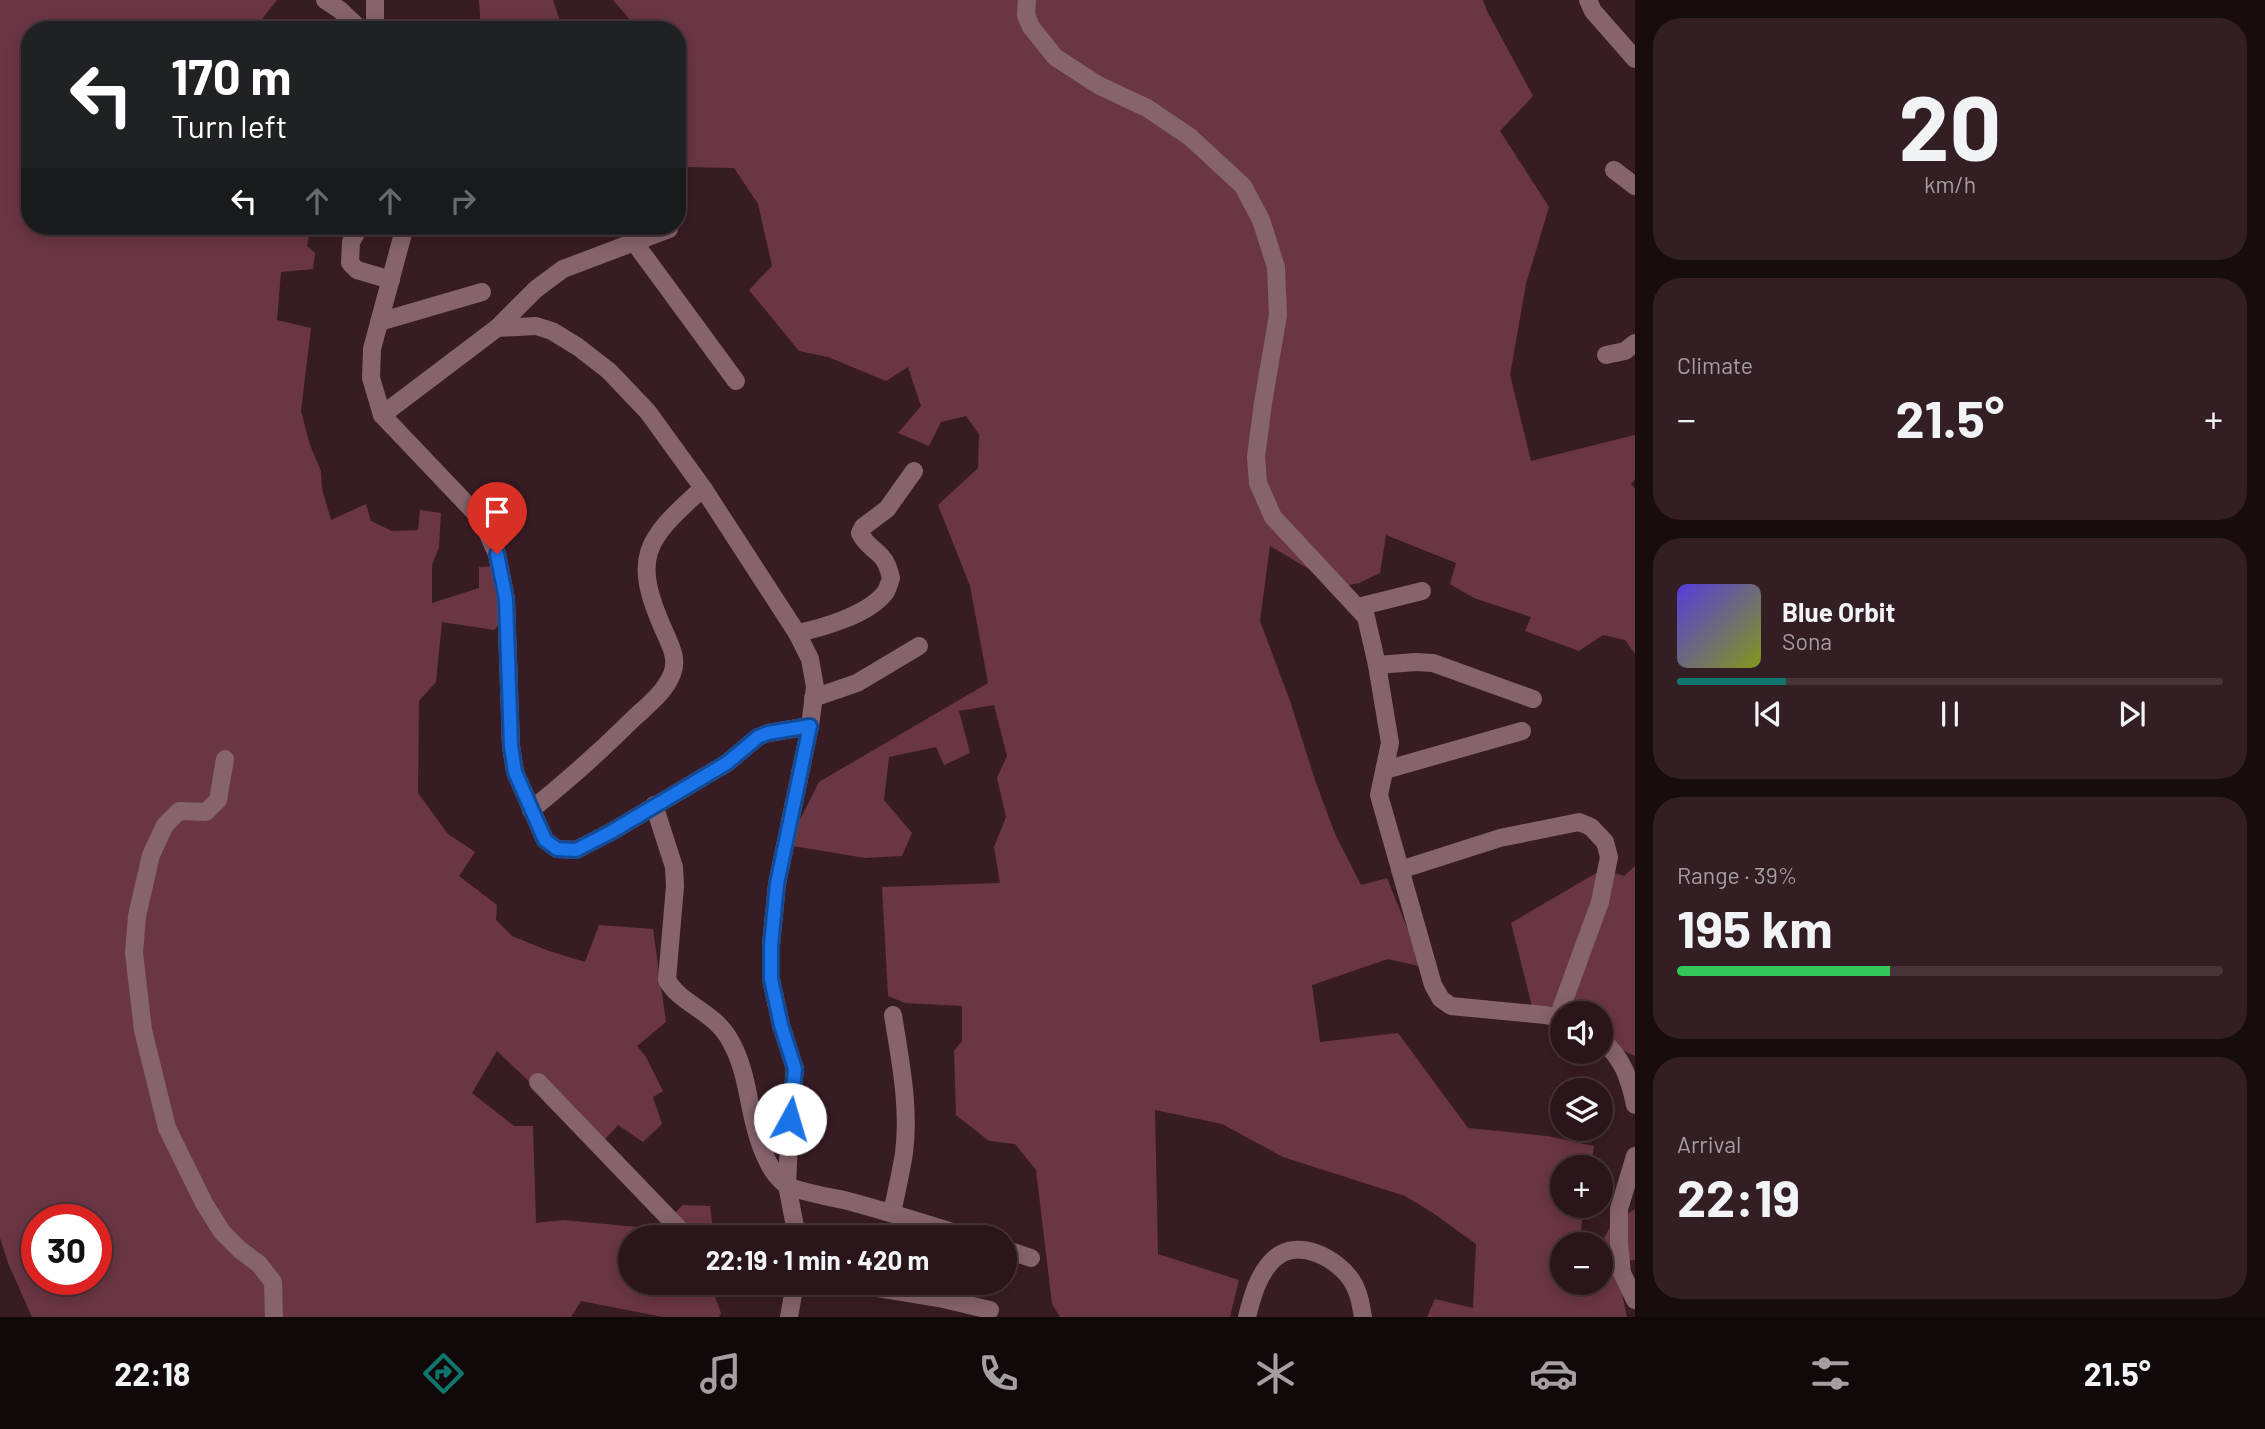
<!DOCTYPE html>
<html lang="en">
<head>
<meta charset="utf-8">
<style>
  body { margin:0; font-family:Barlow,sans-serif; background:#321e23; color:#f1f3f6; height:100vh; display:flex; flex-direction:column; font-size:26px; white-space:nowrap }
  * { box-sizing:border-box; margin:0 }
  p { font-size:23px; color:#a59fa2 }
  .icon { flex:none; width:38px; height:38px; fill:none; stroke:currentColor; stroke-width:2; stroke-linecap:round; stroke-linejoin:round }
  .map { position:relative; flex:1; overflow:hidden }
  .panel { display:flex; flex-direction:column; gap:18px; padding:18px; background:#170c0e; width:630px }
  .panel>* { flex:none }
  .hud { position:absolute; left:21px; top:21px; width:665px; height:214px; border-radius:28px; box-shadow:0 4px 18px #0003,0 0 0 2px #463439; background:#202124; color:#fff; overflow:hidden }
  .buttons { position:absolute; left:1550px; top:1001px; display:grid; gap:14px }
  .buttons a { display:grid; place-items:center; width:63px; height:63px; border-radius:50%; background:#2a151a; box-shadow:0 4px 18px #0003,0 0 0 2px #463439; font-size:35px }
  .speed { position:absolute; left:21px; top:1204px; display:flex; gap:14px; font-size:35px; font-weight:700; text-align:center }
  .speed>* { display:grid; place-content:center; width:91px; height:91px; border-radius:50%; background:#2a151a; box-shadow:0 4px 18px #0003,0 0 0 2px #463439; line-height:1 }
  .speed .limit { border:10px solid #d22; background:#fff; color:#111 }
  .pin { position:absolute; display:grid; place-items:center; width:60px; height:60px; color:#fff; margin:-72px -30px; border-radius:50% 50% 50% 0; rotate:-45deg; box-shadow:0 0 7px #0007 }
  .pin .icon { rotate:45deg }
  .me { position:absolute; width:77px; margin:-38px; rotate:6deg; stroke-linejoin:round; filter:drop-shadow(0 0 5px #0008) }
  .turn { display:flex; align-items:center; gap:24px; height:147px; padding:0 35px; font-size:32px }
  .turn .icon { width:91px; height:91px; stroke-width:2.5 }
  .turn b { display:block; font-size:49px; line-height:60px }
  .lanes { display:flex; align-items:center; height:66px; padding:0 35px; background:#0003; justify-content:center; gap:35px; direction:ltr }
  .lanes .off { opacity:.35 }
  .big { font-size:52px; font-weight:700; line-height:1.1 }
  .panel .tile { flex:1; display:flex; flex-direction:column; justify-content:center; gap:10px; min-width:0; padding:0 24px; border-radius:28px; background:#321e23 }
  .panel .dial { align-items:center; gap:0 }
  .dial b { font-size:91px; line-height:1 }
  .song { display:flex; align-items:center; gap:21px }
  .cover { width:84px; height:84px; border-radius:10px; background:linear-gradient(135deg,hsl(250 70% 55%),hsl(70 70% 35%)) }
  .played { height:7px; border-radius:4px; background:linear-gradient(90deg,#0f766e 20%,#463439 20%) }
  .keys { display:flex; justify-content:space-around; direction:ltr }
  .heat { display:flex; justify-content:space-between; align-items:center; font-size:38px; direction:ltr }
  .charge { height:10px; border-radius:5px; background:linear-gradient(90deg,#34c759 39%,#463439 0) }
  .trip { position:absolute; left:618px; top:1225px; width:399px; height:70px; border-radius:35px; background:#2a151a; box-shadow:0 4px 18px #0003,0 0 0 2px #463439; font-weight:700; line-height:70px; text-align:center }
  .tab-bar { display:flex; height:112px; justify-content:space-around; align-items:center; background:#11080a; color:#a59fa2 }
  .tab-bar .icon { width:49px; height:49px }
  .tab-bar .current { color:#0f766e }
  .tab-bar b { font-size:32px; color:#f1f3f6 }
  main { display:flex; flex:1; min-height:0 }
  .map>svg:first-child { display:block }
  .green { fill:#6b3644; fill-rule:evenodd }
  .lines { fill:none; stroke-linecap:round; stroke-linejoin:round }
  .street { stroke:#86646c; stroke-width:18 }
  .route-casing { stroke:#114b97; stroke-width:18 }
  .route { stroke:#1a73e8; stroke-width:12 }
</style>
</head>
<body>
<main>
<div class="map">
<svg width="1635" height="1317" viewBox="0 0 1635 1317">
  <rect width="100%" height="100%" fill="#381c23"/>
  <g class="green">
    <path d="M0 0H277L262 19 268 30H30V226H311L307 246 315 253 313 269 281 272 277 320 311 328 301 411 310 445 321 471 322 489 331 520 366 504 371 521 392 531 418 530 420 510 441 513 439 547 432 565V603L479 588V567L499 566 504 620 494 630 442 622 436 682 419 701 418 793 448 834 475 852 459 876 497 905 496 920 512 936 549 951 585 962 599 925 653 929 666 1022 637 1046 646 1057 663 1091 653 1097 662 1124 643 1142 618 1125 601 1144 556 1107 497 1051 472 1093 514 1126H533L536 1223 563 1220 658 1229 683 1205 710 1206 714 1237H630V1283H710L721 1313 719 1317H663L581 1301 571 1317H32L8 1263 0 1238ZM37 1220H96V1279H37Z"/>
    <path d="M479 0H553L563 30H481Z"/>
    <path d="M613 0H1483L1487 11 1533 96 1500 131 1549 207 1526 284 1510 375 1531 461 1635 435V479L1631 484 1635 489V654L1625 640 1603 635 1579 651 1525 631 1531 617 1474 598 1450 584 1456 563 1386 535 1380 573 1359 583 1339 587 1270 546 1260 621 1290 701 1315 780 1335 834 1361 885 1387 878 1423 967 1388 959 1312 985 1320 1042 1398 1033 1468 1128 1547 1136 1594 1146 1591 1167H1563V1206H1583L1581 1231 1601 1244 1611 1225 1635 1209V1260L1615 1262 1627 1317H1427L1435 1299 1473 1308 1476 1244 1433 1213 1405 1196 1283 1157 1222 1124 1155 1110 1158 1254 1239 1280 1230 1317H1060L1052 1304 1036 1170 1015 1144 989 1141 956 1115 954 1051 962 1041V1006L905 1003 888 996 882 887 1000 883 994 847 1006 817 997 778 1007 756 994 705 959 711 970 753 944 765 936 747 889 757 884 800 912 833 902 856 865 858 787 845 819 782 988 683 970 586 938 505 978 468 979 434 966 416 941 422 929 446 898 433 921 406 908 367 886 381 828 357 799 351 749 290 772 266 758 204 734 168 686 167 677 163V30H639ZM1563 1244H1601V1283H1563Z"/>
    <path d="M1635 866V1056L1601 1041V1013L1534 1014 1511 923 1603 869 1624 876Z"/>
  </g>
  <g class="lines">
    <g class="street">
      <path d="M325 0 340 10 361 30"/>
      <path d="M375 0V30"/>
      <path d="M1027 0 1026 15 1031 27 1055 57 1098 85 1147 108 1190 137 1243 186 1261 220 1276 267 1278 315 1263 403 1256 457 1258 483 1273 517 1366 617 1377 665 1390 743 1379 795 1433 985 1441 999 1451 1006 1545 1015 1563 1019"/>
      <path d="M1588 0 1593 11 1635 59"/>
      <path d="M1614 170 1635 186"/>
      <path d="M360 226 351 242 350 263 357 270 391 280"/>
      <path d="M634 242 736 381"/>
      <path d="M379 322 482 292"/>
      <path d="M497 328 536 289 563 269 669 229"/>
      <path d="M1606 355 1625 351 1635 343"/>
      <path d="M382 415 371 378 372 349 405 226"/>
      <path d="M1358 607 1422 591"/>
      <path d="M797 633C822 628 867 615 884 594 888 590 889 583 891 578 889 570 887 562 881 556 873 548 865 544 860 533L863 527 887 509 914 471"/>
      <path d="M1377 665 1416 662 1433 663 1533 699"/>
      <path d="M813 698 857 683 919 646"/>
      <path d="M225 759 218 800 206 812 179 811 165 825 151 855 137 916 134 953 143 1030 167 1128 204 1203 222 1232 240 1250 259 1264 273 1282 274 1317"/>
      <path d="M1385 770 1522 731"/>
      <path d="M654 805 674 867 675 886 667 980C681 1005 715 1011 731 1042 750 1076 748 1117 763 1151 768 1163 775 1178 787 1185 798 1192 831 1197 844 1200 886 1211 927 1224 968 1237"/>
      <path d="M531 810C567 781 601 751 634 718 648 705 665 692 672 674 678 660 671 646 665 633 631 557 644 541 703 488"/>
      <path d="M1400 870 1500 838 1579 822 1591 827 1605 842 1609 857 1600 902 1558 1017"/>
      <path d="M1601 1039C1623 1059 1629 1077 1635 1105"/>
      <path d="M538 1082 687 1237"/>
      <path d="M1635 1156 1619 1209V1243L1622 1273 1635 1300"/>
      <path d="M892 1213C896 1193 901 1173 904 1153 910 1107 900 1060 893 1015"/>
      <path d="M797 1237 787 1185 790 1119 795 1069 781 1025 771 979V945L777 884 810 726 815 687 810 659 797 633 703 488 648 412 609 371 578 347 552 331 536 326 497 328 382 415 481 519 497 554 506 599 511 746 515 772 545 840 557 849 576 850 611 832 727 763 758 737 768 733 810 726"/>
      <path d="M1004 1249 1031 1258"/>
      <path d="M847 1283 939 1298 990 1310"/>
      <path d="M789 1317 795 1283"/>
      <path d="M1247 1317C1252 1297 1258 1274 1274 1259 1298 1237 1337 1258 1352 1281 1359 1292 1361 1305 1363 1317"/>
    </g>
  </g>
  <g class="lines">
    <defs>
      <path id="route" d="M497 554 506 599 511 746 515 772 545 840 557 849 576 850 611 832 727 763 758 737 768 733 810 726 777 884 771 945V979L781 1025 795 1069 790 1119"/>
    </defs>
    <use href="#route" class="route-casing"/>
    <use href="#route" class="route"/>
  </g>
</svg>
<div class="buttons">
<a><svg class="icon" aria-label="sound" viewBox="0 0 24 24"><path d="M4 9h4l5-4v14l-5-4H4zM17 9q2 3 0 6"/></svg></a>
<a><svg class="icon" aria-label="layers" viewBox="0 0 24 24"><path d="M12 4l9 5-9 5-9-5zM3 14l9 5 9-5"/></svg></a>
<a>+</a>
<a>−</a>
</div>
<div class="speed"><div class="limit">30</div></div>
<div class="pin" style="left:497px;top:554px;background:#d93025"><svg class="icon" aria-label="arrive" viewBox="0 0 24 24"><path d="M6 21V4h12l-3 4 3 4H6"/></svg></div>
<svg class="me" style="left:790px;top:1119px" viewBox="-20 -20 40 40"><circle r="19" fill="#fff"/><path d="M0-13L10 11 0 6-10 11z" fill="#1a73e8"/></svg>
<div class="trip">22:19 · 1 min · 420 m</div>
<div class="hud">
<div class="turn"><svg class="icon" aria-label="left" viewBox="0 0 24 24"><path d="M17 20v-9H6M10 6l-5 5 5 5"/></svg><div><b>170 m</b>Turn left</div></div>
<div class="lanes"><svg class="icon" aria-label="left" viewBox="0 0 24 24"><path d="M17 20v-9H6M10 6l-5 5 5 5"/></svg><svg class="icon off" aria-label="ahead" viewBox="0 0 24 24"><path d="M12 20V5M6 11l6-6 6 6"/></svg><svg class="icon off" aria-label="ahead" viewBox="0 0 24 24"><path d="M12 20V5M6 11l6-6 6 6"/></svg><svg class="icon off" aria-label="right" viewBox="0 0 24 24"><path d="M7 20v-9h11M14 6l5 5-5 5"/></svg></div>
</div>
</div>
<section class="panel">
<div class="tile dial"><b>20</b><p>km/h</p></div>
<div class="tile"><p>Climate</p>
<div class="heat"><a>−</a><b class="big">21.5°</b><a>+</a></div>
</div>
<div class="tile">
<div class="song"><i class="cover"></i><div><b>Blue Orbit</b><p>Sona</p></div></div>
<div class="played"></div>
<div class="keys"><svg class="icon" aria-label="previous" viewBox="0 0 24 24"><path d="M18 5L8 12l10 7zM5 5v14"/></svg><svg class="icon" aria-label="pause" viewBox="0 0 24 24"><path d="M8 5v14M16 5v14"/></svg><svg class="icon" aria-label="next" viewBox="0 0 24 24"><path d="M6 5l10 7-10 7zM19 5v14"/></svg></div>
</div>
<div class="tile"><p>Range · 39%</p><b class="big">195 km</b><div class="charge"></div></div>
<div class="tile"><p>Arrival</p><b class="big">22:19</b></div>
</section>
</main>
<nav class="tab-bar">
<b>22:18</b>
<svg class="icon current" aria-label="directions" viewBox="0 0 24 24"><path d="M12 3l9 9-9 9-9-9zM9 14v-3h6M13 9l2 2-2 2"/></svg>
<svg class="icon" aria-label="music" viewBox="0 0 24 24"><path d="M9 18V5l10-2v13"/><circle cx="6" cy="18" r="3"/><circle cx="16" cy="16" r="3"/></svg>
<svg class="icon" aria-label="phone" viewBox="0 0 24 24"><path d="M5 4h4l2 5-3 2q2 4 5 5l2-3 5 2v4C11 20 4 13 5 4z"/></svg>
<svg class="icon" aria-label="climate" viewBox="0 0 24 24"><path d="M12 3v18M4 7l16 10M4 17L20 7"/></svg>
<svg class="icon" aria-label="car" viewBox="0 0 24 24"><path d="M5 17H2v-5l4-1 3-4h7l3 4 3 1v5h-3M9 17h6M6 11h13"/><circle cx="7" cy="17" r="2"/><circle cx="17" cy="17" r="2"/></svg>
<svg class="icon" aria-label="filters" viewBox="0 0 24 24"><path d="M4 7h16M4 17h16"/><circle cx="9" cy="7" r="2"/><circle cx="15" cy="17" r="2"/></svg>
<b>21.5°</b>
</nav>
</body>
</html>
